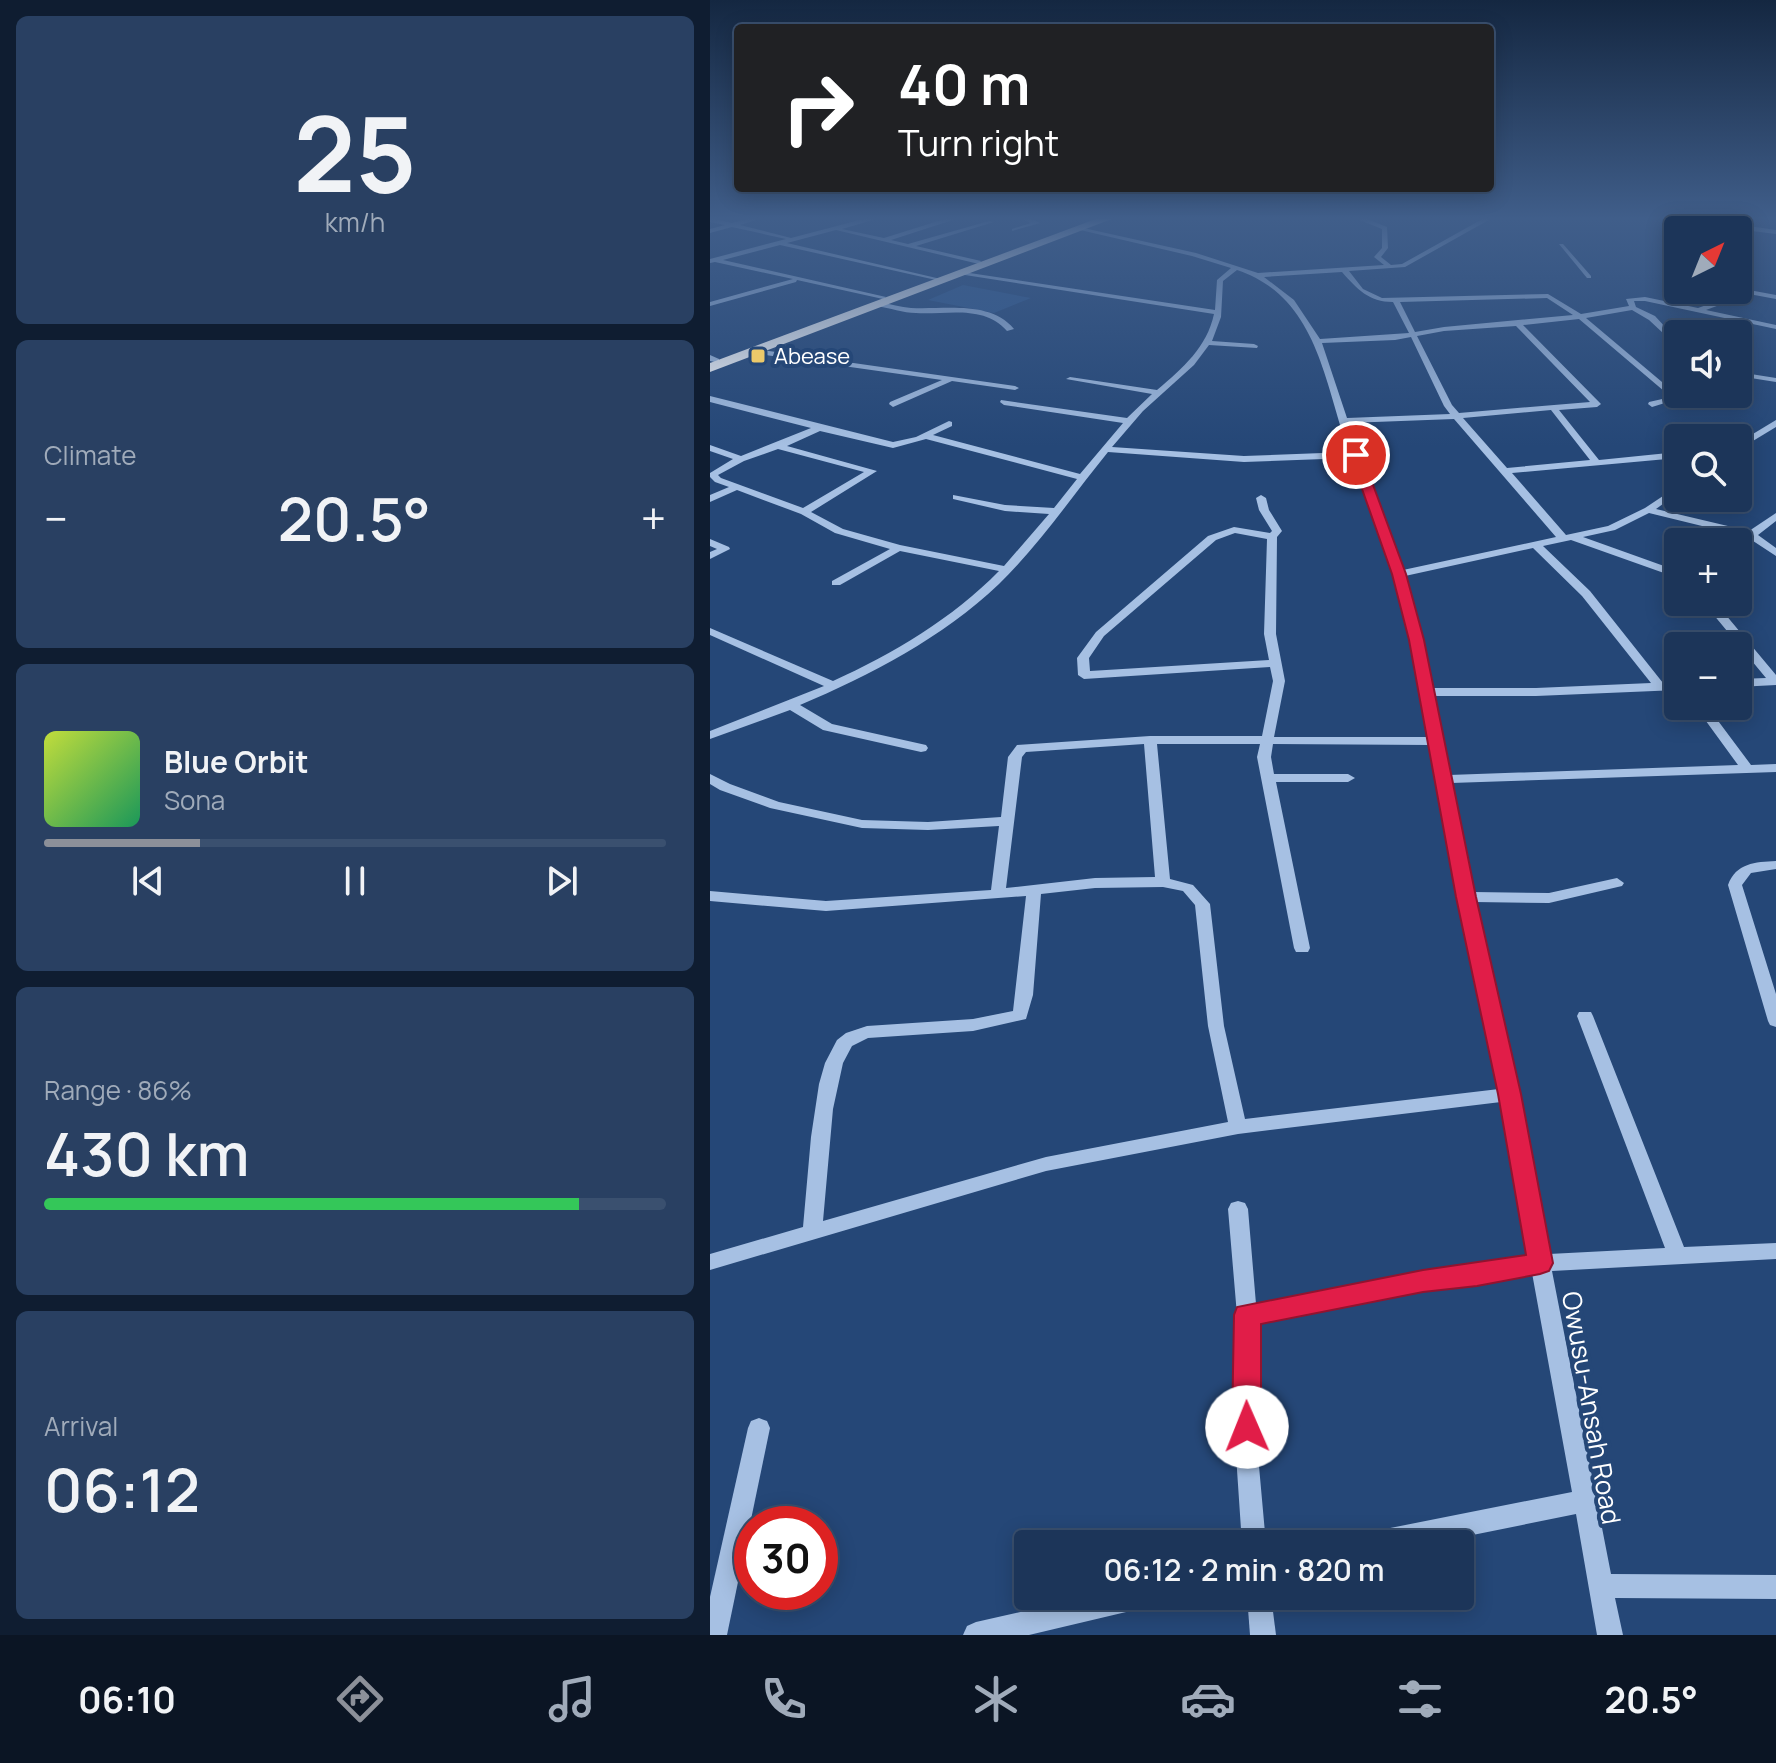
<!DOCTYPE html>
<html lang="en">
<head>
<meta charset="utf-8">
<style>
  body { margin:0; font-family:Manrope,sans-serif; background:#294062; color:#f1f3f6; height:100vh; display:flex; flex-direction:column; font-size:30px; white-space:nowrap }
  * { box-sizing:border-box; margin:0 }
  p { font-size:26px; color:#a0abba }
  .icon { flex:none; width:44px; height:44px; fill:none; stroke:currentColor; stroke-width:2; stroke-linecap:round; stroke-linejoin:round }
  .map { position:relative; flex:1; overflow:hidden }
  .panel { display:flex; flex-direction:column; gap:16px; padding:16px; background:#0f1d31; width:710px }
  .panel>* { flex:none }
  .hud { position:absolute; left:24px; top:24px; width:760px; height:168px; border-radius:8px; box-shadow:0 4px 20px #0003,0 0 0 2px #3a506f; background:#202124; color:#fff; overflow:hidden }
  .needle { width:52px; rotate:43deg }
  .buttons { position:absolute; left:954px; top:216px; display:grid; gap:16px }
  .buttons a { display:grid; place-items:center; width:88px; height:88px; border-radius:8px; background:#1c3559; box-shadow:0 4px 20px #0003,0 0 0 2px #3a506f; font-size:40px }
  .speed { position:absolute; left:24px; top:1506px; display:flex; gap:16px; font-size:40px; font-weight:700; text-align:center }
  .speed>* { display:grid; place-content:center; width:104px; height:104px; border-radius:50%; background:#1c3559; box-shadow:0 4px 20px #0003,0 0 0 2px #3a506f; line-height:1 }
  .speed .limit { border:12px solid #d22; background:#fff; color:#111 }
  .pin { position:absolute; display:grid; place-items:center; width:68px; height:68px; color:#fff; margin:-34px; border:4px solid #fff; border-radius:50%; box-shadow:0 2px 8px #0007 }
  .me { position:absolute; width:88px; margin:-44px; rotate:359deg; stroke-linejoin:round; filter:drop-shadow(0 0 6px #0008) }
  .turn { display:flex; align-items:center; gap:28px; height:168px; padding:0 32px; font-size:36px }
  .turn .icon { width:104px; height:104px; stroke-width:2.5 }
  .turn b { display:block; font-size:56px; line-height:68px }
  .big { font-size:60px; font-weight:600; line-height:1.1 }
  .panel .tile { flex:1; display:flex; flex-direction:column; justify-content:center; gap:12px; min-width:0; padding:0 28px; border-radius:12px; background:#294062 }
  .panel .dial { align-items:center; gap:0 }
  .dial b { font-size:104px; line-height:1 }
  .song { display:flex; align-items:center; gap:24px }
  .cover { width:96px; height:96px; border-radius:12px; background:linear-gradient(135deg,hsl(70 70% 55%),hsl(150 70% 35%)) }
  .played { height:8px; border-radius:4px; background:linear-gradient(90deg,#8c9099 25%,#3a506f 25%) }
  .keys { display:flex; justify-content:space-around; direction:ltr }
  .heat { display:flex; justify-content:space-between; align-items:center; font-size:44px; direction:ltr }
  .charge { height:12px; border-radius:6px; background:linear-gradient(90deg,#34c759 86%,#3a506f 0) }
  .trip { position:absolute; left:304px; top:1530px; width:460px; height:80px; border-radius:8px; background:#1c3559; box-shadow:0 4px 20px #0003,0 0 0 2px #3a506f; font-weight:600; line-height:80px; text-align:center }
  .dock { display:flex; height:128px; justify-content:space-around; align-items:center; background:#0b1524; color:#a0abba }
  .dock .icon { width:56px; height:56px }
  .dock .selected { color:#8c9099 }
  .dock b { font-size:36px; color:#f1f3f6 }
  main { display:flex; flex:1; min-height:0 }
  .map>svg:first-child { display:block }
  .green { fill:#2f588e }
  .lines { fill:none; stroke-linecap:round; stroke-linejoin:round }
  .minor { fill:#a6c0e3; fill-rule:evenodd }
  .highway { fill:#fff; fill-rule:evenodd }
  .route { fill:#e11d48; stroke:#92132f; stroke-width:2 }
  .poi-dot { fill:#ecc96a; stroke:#254777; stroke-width:3 }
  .labels { text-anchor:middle; stroke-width:8; stroke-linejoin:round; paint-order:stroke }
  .far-poi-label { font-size:22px; fill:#fff; stroke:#254777; text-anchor:start }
  .street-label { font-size:26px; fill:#fff; stroke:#254777 }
</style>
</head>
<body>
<main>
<section class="panel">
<div class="tile dial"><b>25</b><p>km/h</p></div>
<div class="tile"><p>Climate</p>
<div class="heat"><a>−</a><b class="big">20.5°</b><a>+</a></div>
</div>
<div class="tile">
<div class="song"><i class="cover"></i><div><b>Blue Orbit</b><p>Sona</p></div></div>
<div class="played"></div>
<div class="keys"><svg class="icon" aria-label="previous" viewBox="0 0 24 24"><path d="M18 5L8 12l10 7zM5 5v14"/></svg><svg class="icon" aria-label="pause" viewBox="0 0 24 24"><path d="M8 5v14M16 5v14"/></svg><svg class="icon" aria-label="next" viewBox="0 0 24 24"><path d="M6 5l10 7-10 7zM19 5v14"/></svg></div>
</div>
<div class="tile"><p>Range · 86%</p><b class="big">430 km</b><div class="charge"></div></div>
<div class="tile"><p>Arrival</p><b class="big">06:12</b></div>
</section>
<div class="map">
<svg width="1066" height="1635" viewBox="0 0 1066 1635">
  <rect width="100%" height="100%" fill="#254777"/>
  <path class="green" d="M253 285 321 298 284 313 218 300Z"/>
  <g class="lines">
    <g class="minor">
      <path d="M44 217H56L30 225 81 238 161 217H173L132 229 174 238 241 217H252L181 240 198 244 279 221 284 222 206 246 271 261 269 264 126 230 77 243 235 280V282L70 245 13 260 176 297 173 299 87 280 86 282 0 306V302L83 279 5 262 0 263V259L76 239 22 227 0 233V229L15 225 0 222V218L22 223Z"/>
      <path d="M308 217H318L330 223 302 231V229L321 223Z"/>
      <path d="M397 217H452L400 220Z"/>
      <path d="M520 217H556L553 219Z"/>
      <path d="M642 217H652L677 227 678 248 671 257 681 265 692 264 776 217H784L695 267 639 271 653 289 672 298 838 294 871 314 919 306 916 299 935 297 988 308 1039 290 1066 295V299L1039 294 996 310 1066 325V329L935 301H924L926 307 945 316 968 341V347L939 320 922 310 876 318 971 398 942 407 938 404 939 402 961 397 869 319 813 325 891 404 887 407 849 410 889 460 968 452V458L802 473 856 535 898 526 935 508 968 486V493L946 509 1039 531 1066 513V521L1048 535 1066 548V556L1037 537 939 513 905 530 873 537 968 571V578L861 540 833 546 880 591 953 683 968 682V690L826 696H724L739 775 1028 765 985 706H997L1041 765 1066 764V772L741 783 763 892 839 893 907 878 914 883 912 886 839 903 765 902 808 1094 839 1254 955 1248 867 1016 869 1012H881L883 1016 974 1247 1066 1243V1259L842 1271 901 1574 1066 1575V1599L905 1598 913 1635H887L866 1514 718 1544H648L652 1536 660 1532 862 1492 822 1273 767 1284 713 1290 547 1322 548 1455 556 1544H532L526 1455 527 1315 518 1209 521 1203 528 1201 535 1203 538 1209 546 1304 713 1272 767 1266 819 1257 791 1102 528 1134 336 1171 0 1270V1254L93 1227 101 1137 109 1084 115 1063 127 1040 136 1033 157 1026 263 1019 303 1011 316 896 116 911 0 901V891L116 901 281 890 289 826 218 830 152 828 60 808 10 790 0 784V774L20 784 69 802 152 820 218 822 291 817 298 757 307 745 440 736H552L563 681 560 667 374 679 368 675 367 658 386 632 498 536 524 527 560 533 562 531 549 510 546 498 551 495 556 498 559 510 572 531 567 537 566 634 575 681 564 737H719L701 640 684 574 641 458 534 462 398 452C363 495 330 544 289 584 232 638 161 675 90 705L122 724 216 745 218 748 216 751 211 752 113 730 80 710 0 739V731L114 686 0 635V628L123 681C183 654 243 618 289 571L190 551 130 585H122V581L180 549 125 533 91 514 27 490 0 502V495L19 487 5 482 0 477V473L23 459 0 451V445L31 456 101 428 0 402V396L183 442 206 437 239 421 242 422V426L223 435 370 474 413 423 294 405 290 402 291 400 417 418 442 394 356 379 360 377 447 390C473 368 497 347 504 314L255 275 253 272 505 310 507 280 521 268 482 256 366 229 369 227 486 253 548 273 674 265 664 257 672 248V229ZM527 270C608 297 614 383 639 452L534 456 402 447 433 411 484 365 499 345 547 348 548 346 544 344 502 341 511 317 513 281ZM632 272C647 289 659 302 683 302L699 333 610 339 584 300 554 277ZM837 298 863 315 734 327 705 332 690 302ZM806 326 880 402 749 413 742 405 707 336 734 331ZM701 337 734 406 740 414 637 418 612 343 685 340ZM841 410 880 460 797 468 753 418ZM744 419 846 537 693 570 638 423ZM110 431 183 448 216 439 367 479 344 508 295 505 243 495V499L295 511 339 514 294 566 190 545 133 529 101 512 167 471 77 446ZM68 449 154 472 93 508 11 478 8 475 34 461ZM525 533 557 539 554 634 559 660 380 671 379 658 394 636 506 540ZM823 548 872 596 941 683 826 688H722L713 640 695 576ZM434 744 445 877 385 878 296 888 312 757 316 752ZM447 744H550L547 757 584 948 586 952H598L600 948 566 782H638L645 778 638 774H564L561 757 563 744 720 745 748 897 789 1089 535 1119 514 1026 500 904 483 885 460 879ZM453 887 473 891 485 905 498 1026 518 1122 336 1157 113 1221 123 1109 133 1063 142 1046 158 1038 263 1031 316 1019 323 995 331 894 385 888Z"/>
      <path d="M978 217 1066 230V234L1010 227Z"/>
      <path d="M849 244H853L881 276V278H877Z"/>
      <path d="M170 302C180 304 191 307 201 308 234 310 280 300 304 329L297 331C274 304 235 315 206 313 193 313 180 308 167 306Z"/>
      <path d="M45 349 305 386 309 388 305 390 242 381 183 407 179 404 180 402 232 380 42 353V349Z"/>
      <path d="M0 355 9 359V363L0 361Z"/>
      <path d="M1028 372 1066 378V382L1028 376Z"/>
      <path d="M1066 420V427L1028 450V443Z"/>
      <path d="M0 539 19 547 20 549 0 559V552L7 549 0 546Z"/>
      <path d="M993 602H1005L1066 675V685L1028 687V679L1056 678Z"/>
      <path d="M1066 861V869L1041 873 1032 885 1066 994V1027L1060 1025 1058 1021 1018 885C1026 863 1045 862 1066 861Z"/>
      <path d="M49 1418 57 1421 60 1428 17 1635H0V1597L38 1428 41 1421Z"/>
      <path d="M380 1596H445L442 1605 433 1608 319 1635H253L257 1626 266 1622Z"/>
      <path d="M537 1596H561L566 1635H540Z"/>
    </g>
    <path class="highway" d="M391 217H407L0 372V363Z"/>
  </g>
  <linearGradient id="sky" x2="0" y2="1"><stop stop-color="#142741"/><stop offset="0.49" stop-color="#405e8a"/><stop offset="1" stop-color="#405e8a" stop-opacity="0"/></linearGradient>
  <rect width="1066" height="446" fill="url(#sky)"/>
  <path class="route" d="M642 452 652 455 696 574 714 640 766 897 811 1094 843 1263 839 1271 830 1274 767 1286 713 1292 551 1324V1427L547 1437 537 1440 526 1437 522 1427 524 1315 527 1307 713 1270 816 1255 788 1094 746 897 699 640 682 574 640 455Z"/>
  <rect class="poi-dot" x="40" y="348" width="16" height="16" rx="4"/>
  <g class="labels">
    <g class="far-poi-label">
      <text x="64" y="364">Abease</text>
    </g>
    <g class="street-label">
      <text transform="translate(881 1408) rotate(80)" y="9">Owusu-Ansah Road</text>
    </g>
  </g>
</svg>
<div class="buttons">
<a><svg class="needle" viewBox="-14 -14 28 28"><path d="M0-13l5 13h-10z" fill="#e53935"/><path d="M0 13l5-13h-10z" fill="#a0abba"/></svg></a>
<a><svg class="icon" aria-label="sound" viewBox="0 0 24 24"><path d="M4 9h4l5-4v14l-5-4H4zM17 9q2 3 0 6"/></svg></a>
<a><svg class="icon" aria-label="search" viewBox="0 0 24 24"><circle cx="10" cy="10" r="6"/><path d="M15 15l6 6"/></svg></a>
<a>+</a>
<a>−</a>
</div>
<div class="speed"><div class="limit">30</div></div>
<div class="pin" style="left:646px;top:455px;background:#d93025"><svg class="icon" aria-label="arrive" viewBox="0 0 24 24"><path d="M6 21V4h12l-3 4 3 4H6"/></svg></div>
<svg class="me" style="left:537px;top:1427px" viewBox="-20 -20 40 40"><circle r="19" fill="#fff"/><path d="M0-13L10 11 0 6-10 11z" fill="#e11d48"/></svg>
<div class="trip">06:12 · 2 min · 820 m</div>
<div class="hud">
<div class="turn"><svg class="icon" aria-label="right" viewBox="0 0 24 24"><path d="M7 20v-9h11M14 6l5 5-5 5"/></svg><div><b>40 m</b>Turn right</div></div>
</div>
</div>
</main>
<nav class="dock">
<b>06:10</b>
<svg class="icon selected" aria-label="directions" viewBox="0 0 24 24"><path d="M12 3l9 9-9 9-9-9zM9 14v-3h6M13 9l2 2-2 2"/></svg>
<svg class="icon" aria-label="music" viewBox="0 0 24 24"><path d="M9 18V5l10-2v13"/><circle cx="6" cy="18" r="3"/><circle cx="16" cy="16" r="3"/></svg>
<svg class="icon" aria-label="phone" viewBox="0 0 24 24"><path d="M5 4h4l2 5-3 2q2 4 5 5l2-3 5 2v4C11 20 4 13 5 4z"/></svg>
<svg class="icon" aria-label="climate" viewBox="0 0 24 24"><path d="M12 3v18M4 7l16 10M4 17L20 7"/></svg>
<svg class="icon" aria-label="car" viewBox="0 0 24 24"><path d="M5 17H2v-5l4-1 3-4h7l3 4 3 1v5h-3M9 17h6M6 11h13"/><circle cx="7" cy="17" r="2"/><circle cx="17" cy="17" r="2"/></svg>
<svg class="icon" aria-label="filters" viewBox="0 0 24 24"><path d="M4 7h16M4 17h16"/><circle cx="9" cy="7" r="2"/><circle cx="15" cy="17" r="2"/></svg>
<b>20.5°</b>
</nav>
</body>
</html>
